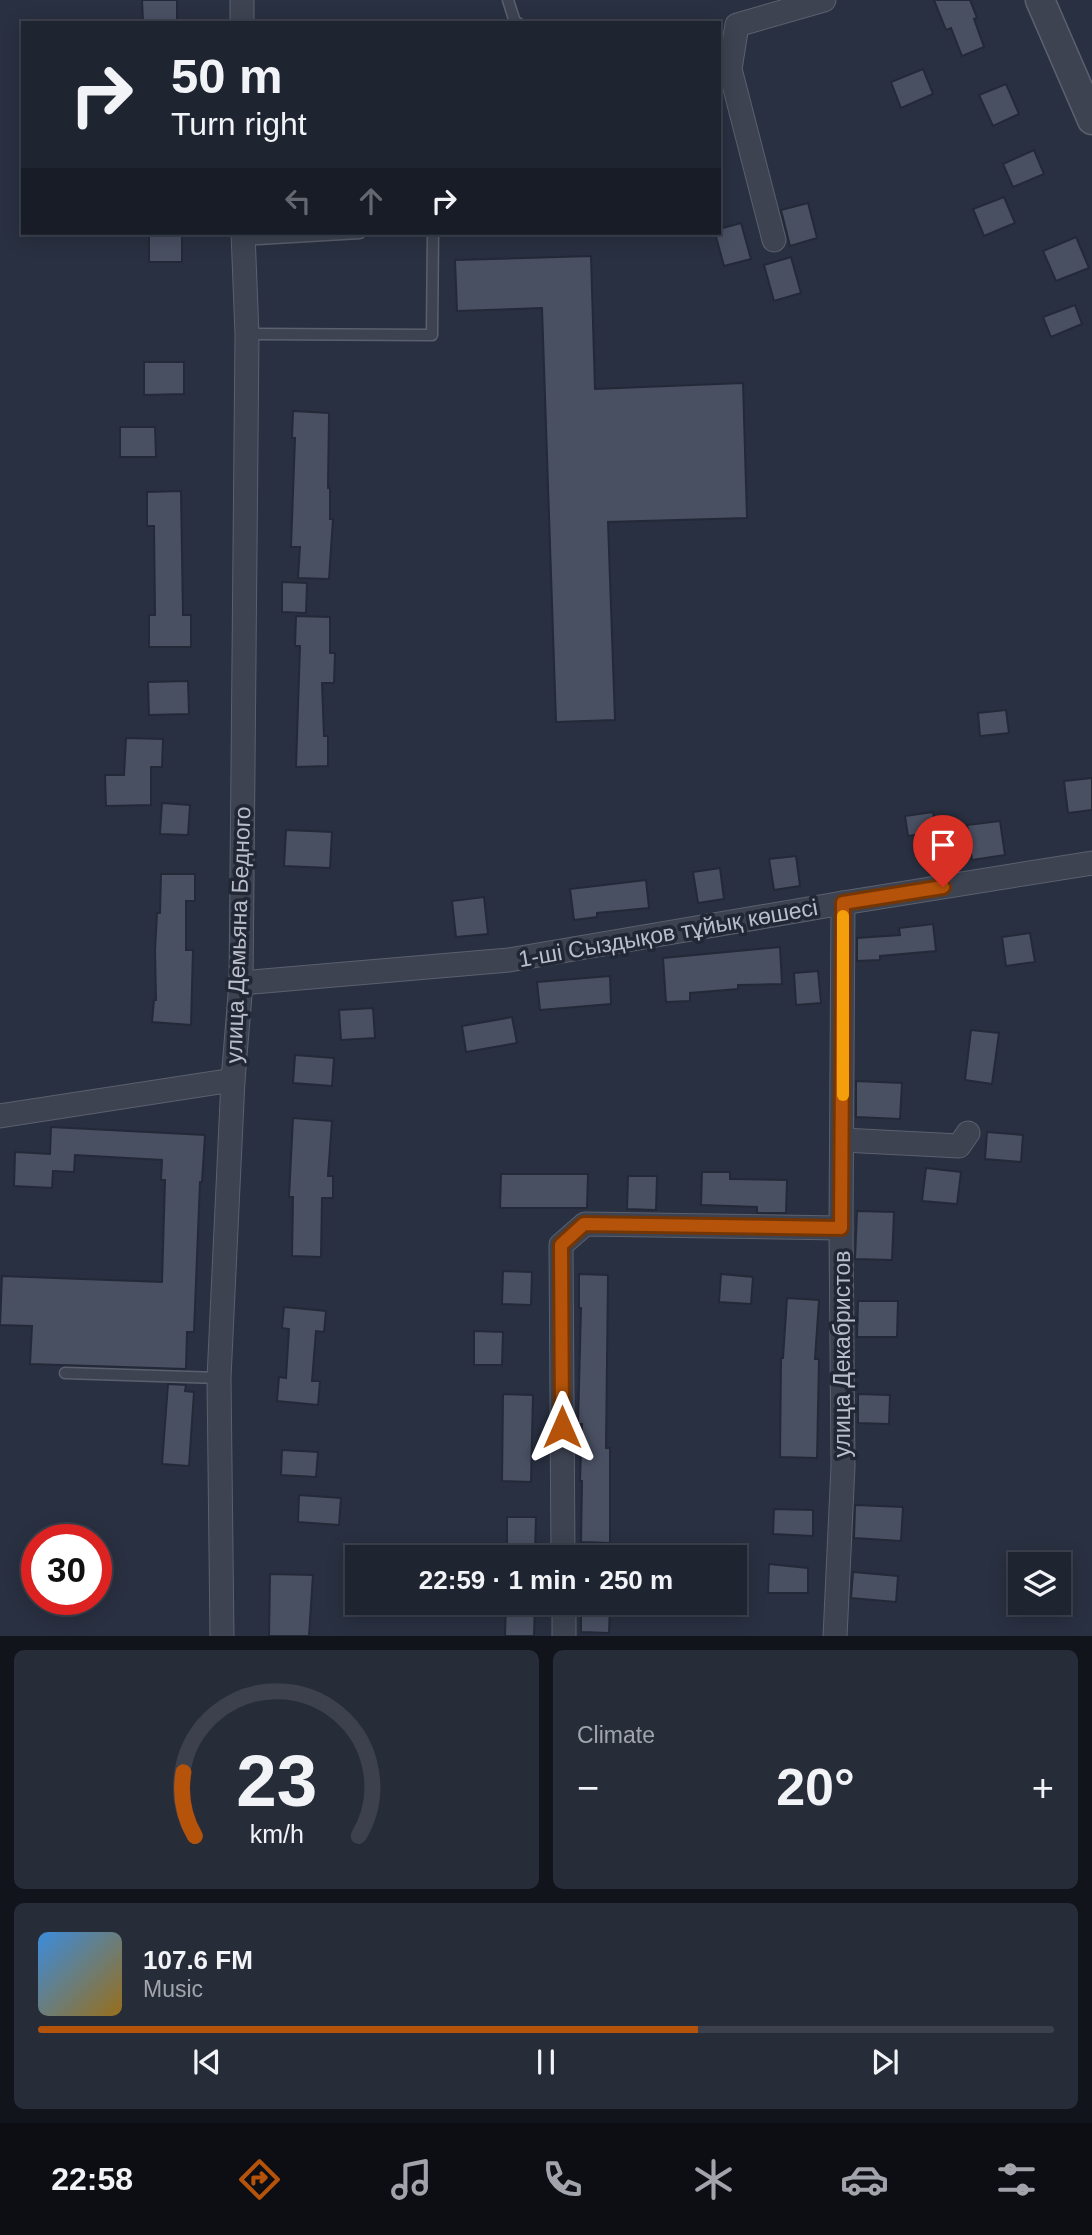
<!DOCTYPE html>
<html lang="en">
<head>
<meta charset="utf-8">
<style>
  body { margin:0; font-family:Arial,sans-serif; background:#272c39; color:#f1f3f6; height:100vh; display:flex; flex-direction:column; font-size:26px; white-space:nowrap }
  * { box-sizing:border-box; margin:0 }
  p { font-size:23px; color:#a1a4ab }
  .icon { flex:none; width:38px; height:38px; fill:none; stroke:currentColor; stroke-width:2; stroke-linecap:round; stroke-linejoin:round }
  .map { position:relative; height:1636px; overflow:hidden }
  .details { display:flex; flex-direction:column; gap:14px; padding:14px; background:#11141b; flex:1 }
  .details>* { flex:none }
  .guide { position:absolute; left:21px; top:21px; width:700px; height:214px; border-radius:0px; box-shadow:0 4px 18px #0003,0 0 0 2px #3c414d; background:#1f2431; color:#f1f3f6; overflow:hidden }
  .buttons { position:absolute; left:1008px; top:1552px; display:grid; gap:14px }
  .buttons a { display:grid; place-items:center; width:63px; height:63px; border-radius:0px; background:#1f2431; box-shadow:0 4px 18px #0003,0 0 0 2px #3c414d; font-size:35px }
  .speed { position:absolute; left:21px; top:1524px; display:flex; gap:14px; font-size:35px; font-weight:700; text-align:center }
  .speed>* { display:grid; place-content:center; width:91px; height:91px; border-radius:50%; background:#1f2431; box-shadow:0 4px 18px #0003,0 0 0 2px #3c414d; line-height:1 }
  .speed .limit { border:10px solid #d22; background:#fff; color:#111 }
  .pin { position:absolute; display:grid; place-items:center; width:60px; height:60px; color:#fff; margin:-72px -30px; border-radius:50% 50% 50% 0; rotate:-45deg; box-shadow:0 0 7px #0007 }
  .pin .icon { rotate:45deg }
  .me { position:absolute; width:77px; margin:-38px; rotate:0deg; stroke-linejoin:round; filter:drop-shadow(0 0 5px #0008) }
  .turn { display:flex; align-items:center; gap:24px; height:147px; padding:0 35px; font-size:32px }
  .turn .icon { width:91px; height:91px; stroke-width:2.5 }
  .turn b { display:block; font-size:49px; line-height:60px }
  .lanes { display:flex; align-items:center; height:66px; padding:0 35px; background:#0003; justify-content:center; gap:35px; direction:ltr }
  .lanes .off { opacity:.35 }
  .big { font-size:52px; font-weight:600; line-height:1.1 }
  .details .tile { flex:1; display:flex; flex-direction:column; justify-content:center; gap:10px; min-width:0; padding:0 24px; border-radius:10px; background:#272c39 }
  .details .dial { align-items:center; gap:0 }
  .dial svg { height:182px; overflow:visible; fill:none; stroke:#3c414d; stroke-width:7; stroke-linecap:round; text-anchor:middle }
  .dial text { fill:#f1f3f6; stroke:none }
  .song { display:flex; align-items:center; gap:21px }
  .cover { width:84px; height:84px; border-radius:10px; background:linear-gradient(135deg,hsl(210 70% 55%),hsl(40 70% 35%)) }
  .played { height:7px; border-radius:4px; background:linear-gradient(90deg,#b45309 65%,#3c414d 65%) }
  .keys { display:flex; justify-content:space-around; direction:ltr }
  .heat { display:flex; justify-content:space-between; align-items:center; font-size:38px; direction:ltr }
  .details .tiles { flex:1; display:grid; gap:14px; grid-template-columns:1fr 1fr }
  .tile:last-child { grid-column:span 2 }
  .trip { position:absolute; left:345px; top:1545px; width:402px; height:70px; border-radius:0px; background:#1f2431; box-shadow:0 4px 18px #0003,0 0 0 2px #3c414d; font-weight:600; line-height:70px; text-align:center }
  .menu { display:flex; height:112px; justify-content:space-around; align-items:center; background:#0c0e14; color:#a1a4ab }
  .menu .icon { width:49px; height:49px }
  .menu .on { color:#b45309 }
  .menu b { font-size:32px; color:#f1f3f6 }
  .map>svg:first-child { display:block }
  .building { fill:#495062; stroke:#242938; stroke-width:2 }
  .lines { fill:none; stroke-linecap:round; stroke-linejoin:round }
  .service-casing { stroke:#5b606e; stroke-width:13 }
  .minor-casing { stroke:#5b606e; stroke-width:25 }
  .tertiary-casing { stroke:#5b606e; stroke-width:31 }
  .service { stroke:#3d4351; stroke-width:10 }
  .minor { stroke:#3d4351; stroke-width:23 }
  .tertiary { stroke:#3d4351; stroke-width:28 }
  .route-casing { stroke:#753606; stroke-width:18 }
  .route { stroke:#b45309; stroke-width:12 }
  .slow { stroke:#f59e0b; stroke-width:12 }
  .labels { text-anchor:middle; stroke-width:7; stroke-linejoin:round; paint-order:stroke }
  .street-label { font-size:23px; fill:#babecb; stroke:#222736 }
</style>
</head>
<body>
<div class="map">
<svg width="1092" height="1637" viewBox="0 0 1092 1637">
  <rect width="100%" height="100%" fill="#293041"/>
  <g class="building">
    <path d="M142 0H177V21H143Z"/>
    <path d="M934 0H970L977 18 974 19 984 47 962 56 951 28 946 30Z"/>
    <path d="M923 69 933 94 901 108 891 82Z"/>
    <path d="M1006 84 1019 114 993 126 979 95Z"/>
    <path d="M1034 150 1044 174 1013 187 1003 164Z"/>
    <path d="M1004 197 1015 223 984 236 973 209Z"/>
    <path d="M808 203 817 238 790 246 781 210Z"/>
    <path d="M741 223 751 259 724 266 715 233H719V229Z"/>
    <rect x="149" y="235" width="33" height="27"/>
    <path d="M1076 237 1089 268 1056 281 1043 251Z"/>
    <path d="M591 256 595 389 743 383 747 518 608 522 615 720 556 722 542 308 457 311 455 260Z"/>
    <path d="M791 257 801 293 774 301 764 265Z"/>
    <path d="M1075 305 1082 324 1051 337 1043 317Z"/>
    <path d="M144 362H184V394L144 395Z"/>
    <path d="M293 411 329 413 328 488H330V519H333L329 579 298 578 300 547H291L295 438H292Z"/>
    <path d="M120 427H155L156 457H120Z"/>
    <path d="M181 491 183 615H191V647H149V615H155L154 526H147V492Z"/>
    <path d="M282 582 307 583 306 613 282 612Z"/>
    <path d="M296 616 330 617V653H335L334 683H322L324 736H328V766L296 767 300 646H295Z"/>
    <path d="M188 681 189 714 149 715 148 682Z"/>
    <path d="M1006 710 1009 733 980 736 978 713Z"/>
    <path d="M126 738 163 739 162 767H151V805L106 806 105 775H124Z"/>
    <path d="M1092 778V810L1068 813 1064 781Z"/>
    <path d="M162 803 190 805 188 835 160 834Z"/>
    <path d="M933 812 936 832 908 836 905 816Z"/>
    <path d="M1000 821 1005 855 972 860 967 825Z"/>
    <path d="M286 830 332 832 330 868 284 866Z"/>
    <path d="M796 856 800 886 774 890 769 859Z"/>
    <path d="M720 868 724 899 698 903 693 872Z"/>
    <path d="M161 874H195V901H186V950H193L191 1025 152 1022 154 1000H156L155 950 157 913H160Z"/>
    <path d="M646 880 649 908 597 913V917L574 920 570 889Z"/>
    <path d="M484 897 488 934 456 937 452 901Z"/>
    <path d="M933 924 936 951 880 956V960L857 961V938L900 935 899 928Z"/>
    <path d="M1030 933 1035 962 1006 966 1002 937Z"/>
    <path d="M780 947 782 984 738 985V989L690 993V1001L666 1002 663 958Z"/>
    <path d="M818 971 821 1003 796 1005 794 973Z"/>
    <path d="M610 976 611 1004 540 1010 537 982Z"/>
    <path d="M373 1008 375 1038 341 1040 339 1010Z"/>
    <path d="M512 1017 517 1043 466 1052 462 1026Z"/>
    <path d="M971 1030 999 1033 992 1084 965 1080Z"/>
    <path d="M295 1055 334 1058 332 1086 293 1083Z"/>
    <path d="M856 1081 902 1083 900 1119 856 1117Z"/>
    <path d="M293 1118 332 1121 328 1176H333V1198H322L321 1257 292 1256 293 1197H289Z"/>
    <path d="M51 1127 205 1135 202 1182H200L194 1332H187L186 1369 30 1364 32 1326 0 1325 2 1276 162 1282 165 1180H161L162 1160 75 1155 74 1172 53 1171 52 1188 14 1186 15 1152 50 1154Z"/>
    <path d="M987 1132 1023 1135 1021 1162 985 1159Z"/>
    <path d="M926 1168 961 1172 957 1204 922 1201Z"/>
    <path d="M702 1172H730V1179L787 1180 786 1213H757V1207L701 1205Z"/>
    <path d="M501 1174H588L587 1208H500Z"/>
    <path d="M628 1176H657L656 1210 627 1209Z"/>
    <path d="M857 1211 894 1212 892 1260 855 1259Z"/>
    <path d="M503 1271 532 1272 531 1305 502 1304Z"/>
    <path d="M579 1274 608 1275 606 1448H610V1543L581 1542 582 1481H580L582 1424H578L581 1308H579Z"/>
    <path d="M721 1274 753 1277 751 1304 719 1302Z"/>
    <path d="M787 1298 819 1300 815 1359H819L817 1458 780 1457 781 1358H783Z"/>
    <path d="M858 1301H898L897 1337H857Z"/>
    <path d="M284 1307 326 1311 324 1332 316 1331 312 1381H320L318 1405 277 1401 279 1377 286 1378 289 1329 282 1328Z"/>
    <path d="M474 1331 503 1332 502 1365H474Z"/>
    <path d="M168 1384 186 1385 185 1391 194 1392 189 1466 162 1464Z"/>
    <path d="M503 1394 533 1395 531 1482 502 1481Z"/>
    <path d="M858 1394 890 1395 889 1424 858 1423Z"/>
    <path d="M282 1450 318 1452 316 1477 281 1475Z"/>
    <path d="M299 1495 341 1498 339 1525 298 1522Z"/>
    <path d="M855 1505 903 1507 901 1541 854 1538Z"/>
    <path d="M774 1509 813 1510V1536L773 1534Z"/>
    <path d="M507 1517H536L535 1551 507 1550Z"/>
    <path d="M769 1564 808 1568V1593H768Z"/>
    <path d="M853 1572 898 1576 896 1602 851 1598Z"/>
    <path d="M270 1574 313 1575 309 1636H269Z"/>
    <path d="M506 1603H535L534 1636H505Z"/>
    <path d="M581 1603H610L609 1633 581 1632Z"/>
  </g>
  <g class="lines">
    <defs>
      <g id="service">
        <path d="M508 0 515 22 518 23"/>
        <path d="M243 240 360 233"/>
        <path d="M247 334 432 335 433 233"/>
        <path d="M65 1373 219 1378"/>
      </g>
      <g id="minor">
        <path d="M242 0V23"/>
        <path d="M774 240 730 69 737 25 824 0"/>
        <path d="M241 983 509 960 843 903 1092 863"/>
        <path d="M0 1116 233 1080"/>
        <path d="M843 1140 959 1146 968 1133"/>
        <path d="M563 1558 561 1245 585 1224 841 1228"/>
        <path d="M564 1603V1637"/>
        <path d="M222 1637 219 1378 233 1080 241 983 247 334 243 233"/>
        <path d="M835 1637 843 1466 841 1228 843 903"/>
      </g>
      <path id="tertiary" d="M1040 0 1092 120"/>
    </defs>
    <use href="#service" class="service-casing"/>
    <use href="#minor" class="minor-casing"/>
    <use href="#tertiary" class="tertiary-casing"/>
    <use href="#service" class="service"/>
    <use href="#minor" class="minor"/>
    <use href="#tertiary" class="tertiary"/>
  </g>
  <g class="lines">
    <defs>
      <path id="route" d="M562 1427 561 1245 584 1224 841 1228 843 903 943 887"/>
    </defs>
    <use href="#route" class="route-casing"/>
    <use href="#route" class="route"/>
    <path class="slow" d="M843 916V1095"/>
  </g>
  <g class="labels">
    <g class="street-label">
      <text transform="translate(668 933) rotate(-10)" y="8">1-ші Сыздықов тұйық көшесі</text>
      <text transform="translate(238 935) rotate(-88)" y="8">улица Демьяна Бедного</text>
      <text transform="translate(842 1354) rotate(-90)" y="8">улица Декабристов</text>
    </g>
  </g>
</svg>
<div class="buttons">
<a><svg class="icon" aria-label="layers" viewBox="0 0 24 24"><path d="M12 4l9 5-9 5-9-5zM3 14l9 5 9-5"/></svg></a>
</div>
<div class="speed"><div class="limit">30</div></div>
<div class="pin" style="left:943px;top:887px;background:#d93025"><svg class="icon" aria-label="arrive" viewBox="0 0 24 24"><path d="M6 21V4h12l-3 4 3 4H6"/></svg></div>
<svg class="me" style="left:562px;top:1427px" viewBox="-20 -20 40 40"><path d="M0-17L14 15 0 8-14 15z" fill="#b45309" stroke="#fff" stroke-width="4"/></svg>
<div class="trip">22:59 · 1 min · 250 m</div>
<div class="guide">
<div class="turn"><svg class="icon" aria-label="right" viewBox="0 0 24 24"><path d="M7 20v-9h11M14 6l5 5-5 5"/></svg><div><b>50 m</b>Turn right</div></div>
<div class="lanes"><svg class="icon off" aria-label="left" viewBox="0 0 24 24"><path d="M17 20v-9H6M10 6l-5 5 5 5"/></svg><svg class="icon off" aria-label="ahead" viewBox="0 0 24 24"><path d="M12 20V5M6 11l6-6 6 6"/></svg><svg class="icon" aria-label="right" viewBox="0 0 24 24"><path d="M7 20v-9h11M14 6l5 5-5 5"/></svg></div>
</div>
</div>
<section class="details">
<div class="tiles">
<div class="tile dial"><svg viewBox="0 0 100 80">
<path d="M14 69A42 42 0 1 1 86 69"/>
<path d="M14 69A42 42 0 0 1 9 41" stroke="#b45309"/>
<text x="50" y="56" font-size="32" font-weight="700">23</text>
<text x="50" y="72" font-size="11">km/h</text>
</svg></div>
<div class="tile"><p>Climate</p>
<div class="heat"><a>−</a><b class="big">20°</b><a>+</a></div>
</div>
<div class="tile">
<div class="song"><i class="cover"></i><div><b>107.6 FM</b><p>Music</p></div></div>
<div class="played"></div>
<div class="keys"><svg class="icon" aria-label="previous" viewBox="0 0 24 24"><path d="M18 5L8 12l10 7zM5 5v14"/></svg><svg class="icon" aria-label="pause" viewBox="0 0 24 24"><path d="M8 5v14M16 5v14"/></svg><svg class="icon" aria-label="next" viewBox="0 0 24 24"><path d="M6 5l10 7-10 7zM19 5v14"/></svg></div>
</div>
</div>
</section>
<nav class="menu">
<b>22:58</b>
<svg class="icon on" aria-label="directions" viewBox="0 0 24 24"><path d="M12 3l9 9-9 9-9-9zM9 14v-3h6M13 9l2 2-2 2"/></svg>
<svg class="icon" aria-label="music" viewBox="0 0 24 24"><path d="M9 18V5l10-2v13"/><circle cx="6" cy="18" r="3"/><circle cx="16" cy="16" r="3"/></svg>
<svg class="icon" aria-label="phone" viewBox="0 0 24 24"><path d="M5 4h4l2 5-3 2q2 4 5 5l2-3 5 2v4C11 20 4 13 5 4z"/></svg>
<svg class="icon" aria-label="climate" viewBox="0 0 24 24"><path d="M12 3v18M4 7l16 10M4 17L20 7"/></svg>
<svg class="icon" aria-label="car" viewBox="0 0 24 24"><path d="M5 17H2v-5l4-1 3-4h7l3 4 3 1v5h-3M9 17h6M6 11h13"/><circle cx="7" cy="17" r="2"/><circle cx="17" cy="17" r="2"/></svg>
<svg class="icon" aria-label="filters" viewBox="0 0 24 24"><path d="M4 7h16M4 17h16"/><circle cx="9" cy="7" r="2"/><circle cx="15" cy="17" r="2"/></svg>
</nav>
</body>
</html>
